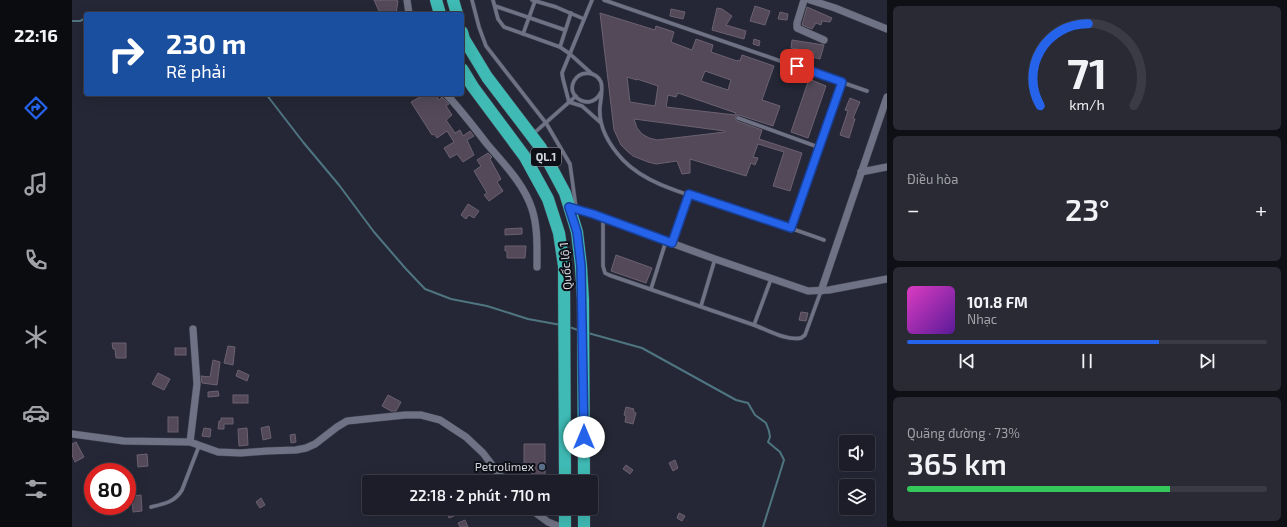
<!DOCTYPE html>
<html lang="vi">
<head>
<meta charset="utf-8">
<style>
  body { margin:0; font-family:"Exo 2",sans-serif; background:#292a34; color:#f1f3f6; height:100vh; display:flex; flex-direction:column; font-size:15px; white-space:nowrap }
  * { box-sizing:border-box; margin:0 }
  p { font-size:13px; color:#a0a2a8 }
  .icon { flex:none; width:22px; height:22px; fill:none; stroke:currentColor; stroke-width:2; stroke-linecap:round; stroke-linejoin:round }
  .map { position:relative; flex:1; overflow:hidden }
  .details { display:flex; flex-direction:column; gap:6px; padding:6px; background:#0f1016; width:400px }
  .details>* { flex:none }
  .banner { position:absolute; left:12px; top:12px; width:380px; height:84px; border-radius:4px; box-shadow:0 4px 16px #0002,0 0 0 1px #3a3b45; background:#1a4fa0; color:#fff; overflow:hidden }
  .buttons { position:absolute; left:767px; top:435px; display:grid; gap:8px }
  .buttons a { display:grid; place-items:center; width:36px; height:36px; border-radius:4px; background:#1c1d28; box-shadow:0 4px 16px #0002,0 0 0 1px #3a3b45; font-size:20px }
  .speed { position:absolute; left:12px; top:463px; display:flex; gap:8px; font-size:20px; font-weight:700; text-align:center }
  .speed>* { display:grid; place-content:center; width:52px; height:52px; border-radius:50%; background:#1c1d28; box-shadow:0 4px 16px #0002,0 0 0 1px #3a3b45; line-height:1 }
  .speed .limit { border:6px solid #d22; background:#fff; color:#111 }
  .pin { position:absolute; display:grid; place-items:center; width:34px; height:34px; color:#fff; margin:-17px; border-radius:8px; box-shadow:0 2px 6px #0006 }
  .me { position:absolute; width:44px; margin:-22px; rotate:0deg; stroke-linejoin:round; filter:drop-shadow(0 0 3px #0008) }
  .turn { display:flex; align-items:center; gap:14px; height:84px; padding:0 16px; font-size:18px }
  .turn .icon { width:52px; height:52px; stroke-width:2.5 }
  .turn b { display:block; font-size:28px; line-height:34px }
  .big { font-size:30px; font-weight:600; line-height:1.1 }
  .details .card { flex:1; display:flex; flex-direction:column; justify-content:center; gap:6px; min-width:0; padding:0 14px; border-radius:6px; background:#292a34 }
  .details .dial { align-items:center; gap:0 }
  .dial svg { height:104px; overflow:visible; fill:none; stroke:#3a3b45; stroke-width:7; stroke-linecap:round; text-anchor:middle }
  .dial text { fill:#f1f3f6; stroke:none }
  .song { display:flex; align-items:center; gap:12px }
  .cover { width:48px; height:48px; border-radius:6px; background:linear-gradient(135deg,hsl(310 70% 55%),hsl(270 70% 35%)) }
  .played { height:4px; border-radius:2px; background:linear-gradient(90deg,#2563eb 70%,#3a3b45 70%) }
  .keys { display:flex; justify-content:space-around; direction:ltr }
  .heat { display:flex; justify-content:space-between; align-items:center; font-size:22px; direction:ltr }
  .charge { height:6px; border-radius:3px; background:linear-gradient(90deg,#34c759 73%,#3a3b45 0) }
  .trip { position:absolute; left:290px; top:475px; width:236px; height:40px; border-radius:4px; background:#1c1d28; box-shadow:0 4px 16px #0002,0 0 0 1px #3a3b45; font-weight:600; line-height:40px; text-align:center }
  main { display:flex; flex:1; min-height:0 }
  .dock { display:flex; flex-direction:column; width:72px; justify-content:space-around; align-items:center; background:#0b0c10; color:#a0a2a8 }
  .dock .icon { width:28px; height:28px }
  .dock .current { color:#2563eb }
  .dock b { font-size:18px; color:#f1f3f6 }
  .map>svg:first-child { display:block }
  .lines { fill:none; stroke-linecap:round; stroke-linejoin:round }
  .stream { stroke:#4e7580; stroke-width:2 }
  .building { fill:#534959; stroke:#6b6171; fill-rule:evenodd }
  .lane-casing { stroke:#414350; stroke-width:4.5 }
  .street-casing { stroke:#414350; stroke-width:8 }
  .highway-casing { stroke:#414350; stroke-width:13 }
  .lane { stroke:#6f7284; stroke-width:3.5 }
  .street { stroke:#6f7284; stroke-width:7 }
  .highway { stroke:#3fbab4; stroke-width:12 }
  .route-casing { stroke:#184099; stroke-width:10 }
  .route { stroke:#2563eb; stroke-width:7 }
  .service-dot { fill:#5c6f8a; stroke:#0f1017; stroke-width:1.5 }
  .labels { text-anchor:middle; stroke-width:4; stroke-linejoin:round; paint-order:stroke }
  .shield { fill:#0f1017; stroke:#999ba4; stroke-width:1 }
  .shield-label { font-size:11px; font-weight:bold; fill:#d4d6e0 }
  .street-label { font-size:12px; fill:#d4d6e0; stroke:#0f1017 }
  .poi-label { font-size:12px; fill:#d4d6e0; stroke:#0f1017; text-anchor:end }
</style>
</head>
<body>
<main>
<nav class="dock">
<b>22:16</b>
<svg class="icon current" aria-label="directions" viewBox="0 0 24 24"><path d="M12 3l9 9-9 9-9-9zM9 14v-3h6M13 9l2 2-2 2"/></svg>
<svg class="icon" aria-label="music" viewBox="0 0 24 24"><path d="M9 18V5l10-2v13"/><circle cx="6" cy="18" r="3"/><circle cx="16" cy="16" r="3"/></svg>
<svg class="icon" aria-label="phone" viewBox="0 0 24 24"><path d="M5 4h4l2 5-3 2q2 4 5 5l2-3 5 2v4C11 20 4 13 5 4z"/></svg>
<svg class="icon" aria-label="climate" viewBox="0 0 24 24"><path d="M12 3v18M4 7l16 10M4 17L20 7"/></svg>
<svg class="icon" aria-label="car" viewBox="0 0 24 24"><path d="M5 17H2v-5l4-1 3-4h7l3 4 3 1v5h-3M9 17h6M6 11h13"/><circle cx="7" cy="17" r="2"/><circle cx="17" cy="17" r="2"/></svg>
<svg class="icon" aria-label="filters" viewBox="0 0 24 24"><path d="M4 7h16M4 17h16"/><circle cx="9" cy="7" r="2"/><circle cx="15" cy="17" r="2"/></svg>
</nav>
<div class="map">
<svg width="815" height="527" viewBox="0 0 815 527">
  <rect width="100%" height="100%" fill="#252736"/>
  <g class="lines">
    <g class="stream">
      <path d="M0 21H8L14 18"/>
      <path d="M194 94 231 142 267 185 302 232 334 269 353 289 379 299 415 306 456 319 489 325"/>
      <path d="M497 327 506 330"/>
      <path d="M516 333 570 348 664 400 676 403 683 415 694 423 697 431 698 437 696 442 708 452 712 460 691 527"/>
    </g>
  </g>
  <g class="building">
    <path d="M302 0H324L326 1 324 14 307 11Z"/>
    <path d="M683 6 698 11 693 25 678 21Z"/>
    <path d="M735 7 760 18 758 22 750 21 749 25 744 23 740 29 730 25Z"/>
    <path d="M645 8 650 9 660 16 654 25 674 31 672 39 640 30Z"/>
    <path d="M599 9 613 12 611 19 598 16Z"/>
    <path d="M708 12 716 14 715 20 706 19Z"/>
    <path d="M528 13 583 30 584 26 602 32 599 42 620 50 624 39 641 45 639 52 665 61 666 60 668 61 670 55 702 66 690 100 708 106 701 126 667 115 664 116 663 118 665 121 690 130 687 139 730 153 718 191 701 186 712 152 686 144 681 157 686 158 683 165 679 163 674 176 618 159V173L610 174 605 161 584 164 576 162 561 156 555 151 549 145 542 130ZM633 71 659 80 656 90 629 81ZM555 77 565 80V79L586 86 583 106 558 102ZM606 93 664 113 663 115 594 107 596 95 604 97ZM562 119 653 131V132L585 140 577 138 570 134 565 128Z"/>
    <path d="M682 39 688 41 687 46 681 44Z"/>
    <path d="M720 40 752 45 748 59 740 57 742 52 719 48Z"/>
    <path d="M737 79 754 86 736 138 719 132Z"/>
    <path d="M346 94H363L367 100 370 97 377 104 374 106 380 115 374 120 383 133 388 130 391 136 398 131 402 136 395 140 402 155 391 162 385 154 378 158 372 148 382 142 375 131 365 138 362 134 360 135 339 102 348 97Z"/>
    <path d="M778 98 788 102 781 118 783 119 777 138 768 135 776 111 773 110Z"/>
    <path d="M416 153 420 157 418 159 429 179 425 182 431 191 417 201 412 195 415 193 402 171 409 166 405 160Z"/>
    <path d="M396 204 407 211 402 218 397 215 394 219 389 215Z"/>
    <path d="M450 228V234L433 235V229Z"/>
    <path d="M433 246H454L453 258H435V251H433Z"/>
    <path d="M544 255 580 268 574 283 539 271Z"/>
    <path d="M729 312 736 313 734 321 727 320Z"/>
    <path d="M40 343H54V358H44L43 349H41Z"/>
    <path d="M156 346 163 347 161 365 152 363Z"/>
    <rect x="103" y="348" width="11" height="7"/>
    <path d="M141 360 148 362 145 385 130 383 129 376 138 377Z"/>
    <path d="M166 370 177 375 175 381 164 376Z"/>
    <path d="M86 373 98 379 92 390 80 384Z"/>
    <path d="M146 391 147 396 136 397V392Z"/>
    <rect x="161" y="395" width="15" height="8"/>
    <path d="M316 395 329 402 324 411H319L310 406Z"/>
    <path d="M554 407 562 409 561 411 564 413 561 424 553 422 554 416 552 415Z"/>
    <rect x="96" y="417" width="10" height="15"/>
    <path d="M149 418H161V424H152V429H146L147 421H149Z"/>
    <path d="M197 426 199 438 191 440 189 428Z"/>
    <path d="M132 428 139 429 138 437 130 436Z"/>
    <path d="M175 428 176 445 167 446 166 429Z"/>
    <path d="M223 434 224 442 219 443 218 435Z"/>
    <path d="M4 442 12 457 3 462 0 455V444Z"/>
    <path d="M452 444H473V482H460V465H452Z"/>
    <path d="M75 454 76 466 66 467 65 455Z"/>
    <path d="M603 460 606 468 601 471 597 463Z"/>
    <path d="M554 465 561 470 558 474 551 469Z"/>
    <path d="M69 495 70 511 61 512 60 496Z"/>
    <path d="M189 498 193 505 188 508 184 502Z"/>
    <path d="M373 508H379L382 516 377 518Z"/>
    <path d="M607 513 613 516 610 521 605 518Z"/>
    <path d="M393 520 396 527H388L386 523Z"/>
  </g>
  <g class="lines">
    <defs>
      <g id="lane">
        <path d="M400 0 407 27 414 46 474 123 498 164 504 208"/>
        <path d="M421 0 426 19 432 27 488 47 498 54 519 73"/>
        <path d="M460 0 484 7 512 19"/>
        <path d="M520 0 490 73 491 79 497 102 510 106 528 122"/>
        <path d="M532 0 795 91"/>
        <path d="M423 6 493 30"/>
        <path d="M451 34 463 1"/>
        <path d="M488 47 499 13"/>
        <path d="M529 92C520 112 493 98 502 81 508 70 524 71 529 82 531 89 529 99 528 106 526 127 537 145 551 160 576 186 619 195 652 206 685 217 719 228 752 240"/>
        <path d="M666 118 746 147"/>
        <path d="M461 134 504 96"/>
        <path d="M531 218V266L533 273 537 275 682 325C696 330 714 341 729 338L733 335 749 291"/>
        <path d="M719 228 770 82"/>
        <path d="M600 243 617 194"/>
        <path d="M579 289 594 241"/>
        <path d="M629 306 643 259"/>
        <path d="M682 325 699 279"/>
        <path d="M79 507C92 504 103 502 110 490L127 446"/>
      </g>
      <g id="street">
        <path d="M335 0 337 14"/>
        <path d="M732 0 725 23V28L752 40"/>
        <path d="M738 0 763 8 815 29"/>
        <path d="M374 94C389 110 402 127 415 144 432 164 452 184 460 209 466 228 465 248 465 267"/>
        <path d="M789 172 815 167"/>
        <path d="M497 207 512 211 643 259 736 291 757 290 815 279"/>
        <path d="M749 291 815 97"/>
        <path d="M0 434 52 441 118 442 146 452 169 453 195 451 224 450 234 448 243 444 265 427 275 421 333 415H349L368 420 394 437 411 453 433 482"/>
        <path d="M118 442 125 384 121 329"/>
        <path d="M419 482 429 477"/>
        <path d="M457 508 476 522 486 526 493 524"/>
      </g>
      <g id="highway">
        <path d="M364 0 368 14"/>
        <path d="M381 0 385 14"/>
        <path d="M390 32 392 39 415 77 469 148 493 193 505 232 509 266 511 300 512 482"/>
        <path d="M390 69 401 87 453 157 476 199 487 233 492 266 493 482"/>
        <path d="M493 508V527"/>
        <path d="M512 508V527"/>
      </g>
    </defs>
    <use href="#lane" class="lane-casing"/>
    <use href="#street" class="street-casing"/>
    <use href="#highway" class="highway-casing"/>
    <use href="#lane" class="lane"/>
    <use href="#street" class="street"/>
    <use href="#highway" class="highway"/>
  </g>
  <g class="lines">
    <defs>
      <path id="route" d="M512 437 509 266 505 232 497 207 521 214 600 243 617 194 719 228 770 82 725 66"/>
    </defs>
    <use href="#route" class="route-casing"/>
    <use href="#route" class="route"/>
  </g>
  <circle class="service-dot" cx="470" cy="467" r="4"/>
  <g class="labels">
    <rect class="shield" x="459" y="148" width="30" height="18" rx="3"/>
    <g class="shield-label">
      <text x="474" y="161">QL.1</text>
    </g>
    <g class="street-label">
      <text transform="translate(494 266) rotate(-95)" y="4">Quốc lộ 1</text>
    </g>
    <g class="poi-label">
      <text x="462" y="471">Petrolimex</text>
    </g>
  </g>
</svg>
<div class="buttons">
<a><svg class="icon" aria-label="sound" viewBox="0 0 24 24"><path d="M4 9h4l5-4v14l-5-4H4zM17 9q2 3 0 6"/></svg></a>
<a><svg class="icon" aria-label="layers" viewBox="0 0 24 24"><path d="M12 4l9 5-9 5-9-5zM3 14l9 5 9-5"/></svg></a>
</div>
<div class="speed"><div class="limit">80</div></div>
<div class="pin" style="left:725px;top:66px;background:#d93025"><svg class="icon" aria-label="arrive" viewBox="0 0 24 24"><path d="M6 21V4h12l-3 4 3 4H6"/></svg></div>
<svg class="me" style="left:512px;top:437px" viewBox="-20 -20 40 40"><circle r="19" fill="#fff"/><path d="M0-13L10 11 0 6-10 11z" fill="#2563eb"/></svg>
<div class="trip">22:18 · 2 phút · 710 m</div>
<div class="banner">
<div class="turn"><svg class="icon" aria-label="right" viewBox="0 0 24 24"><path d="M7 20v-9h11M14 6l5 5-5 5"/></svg><div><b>230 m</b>Rẽ phải</div></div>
</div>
</div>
<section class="details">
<div class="card dial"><svg viewBox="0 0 100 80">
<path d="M14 69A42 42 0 1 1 86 69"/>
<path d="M14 69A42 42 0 0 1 51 6" stroke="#2563eb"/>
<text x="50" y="56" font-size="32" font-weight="700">71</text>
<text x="50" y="72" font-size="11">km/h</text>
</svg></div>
<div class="card"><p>Điều hòa</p>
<div class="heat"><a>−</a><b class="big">23°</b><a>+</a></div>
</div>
<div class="card">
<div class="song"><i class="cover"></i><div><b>101.8 FM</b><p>Nhạc</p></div></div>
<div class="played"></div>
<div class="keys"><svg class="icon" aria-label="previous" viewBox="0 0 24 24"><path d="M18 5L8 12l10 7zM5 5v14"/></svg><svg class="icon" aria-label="pause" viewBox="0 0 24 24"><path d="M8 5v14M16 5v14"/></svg><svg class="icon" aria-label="next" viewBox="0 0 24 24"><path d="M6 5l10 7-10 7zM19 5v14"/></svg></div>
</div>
<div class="card"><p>Quãng đường · 73%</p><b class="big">365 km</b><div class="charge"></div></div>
</section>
</main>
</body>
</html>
